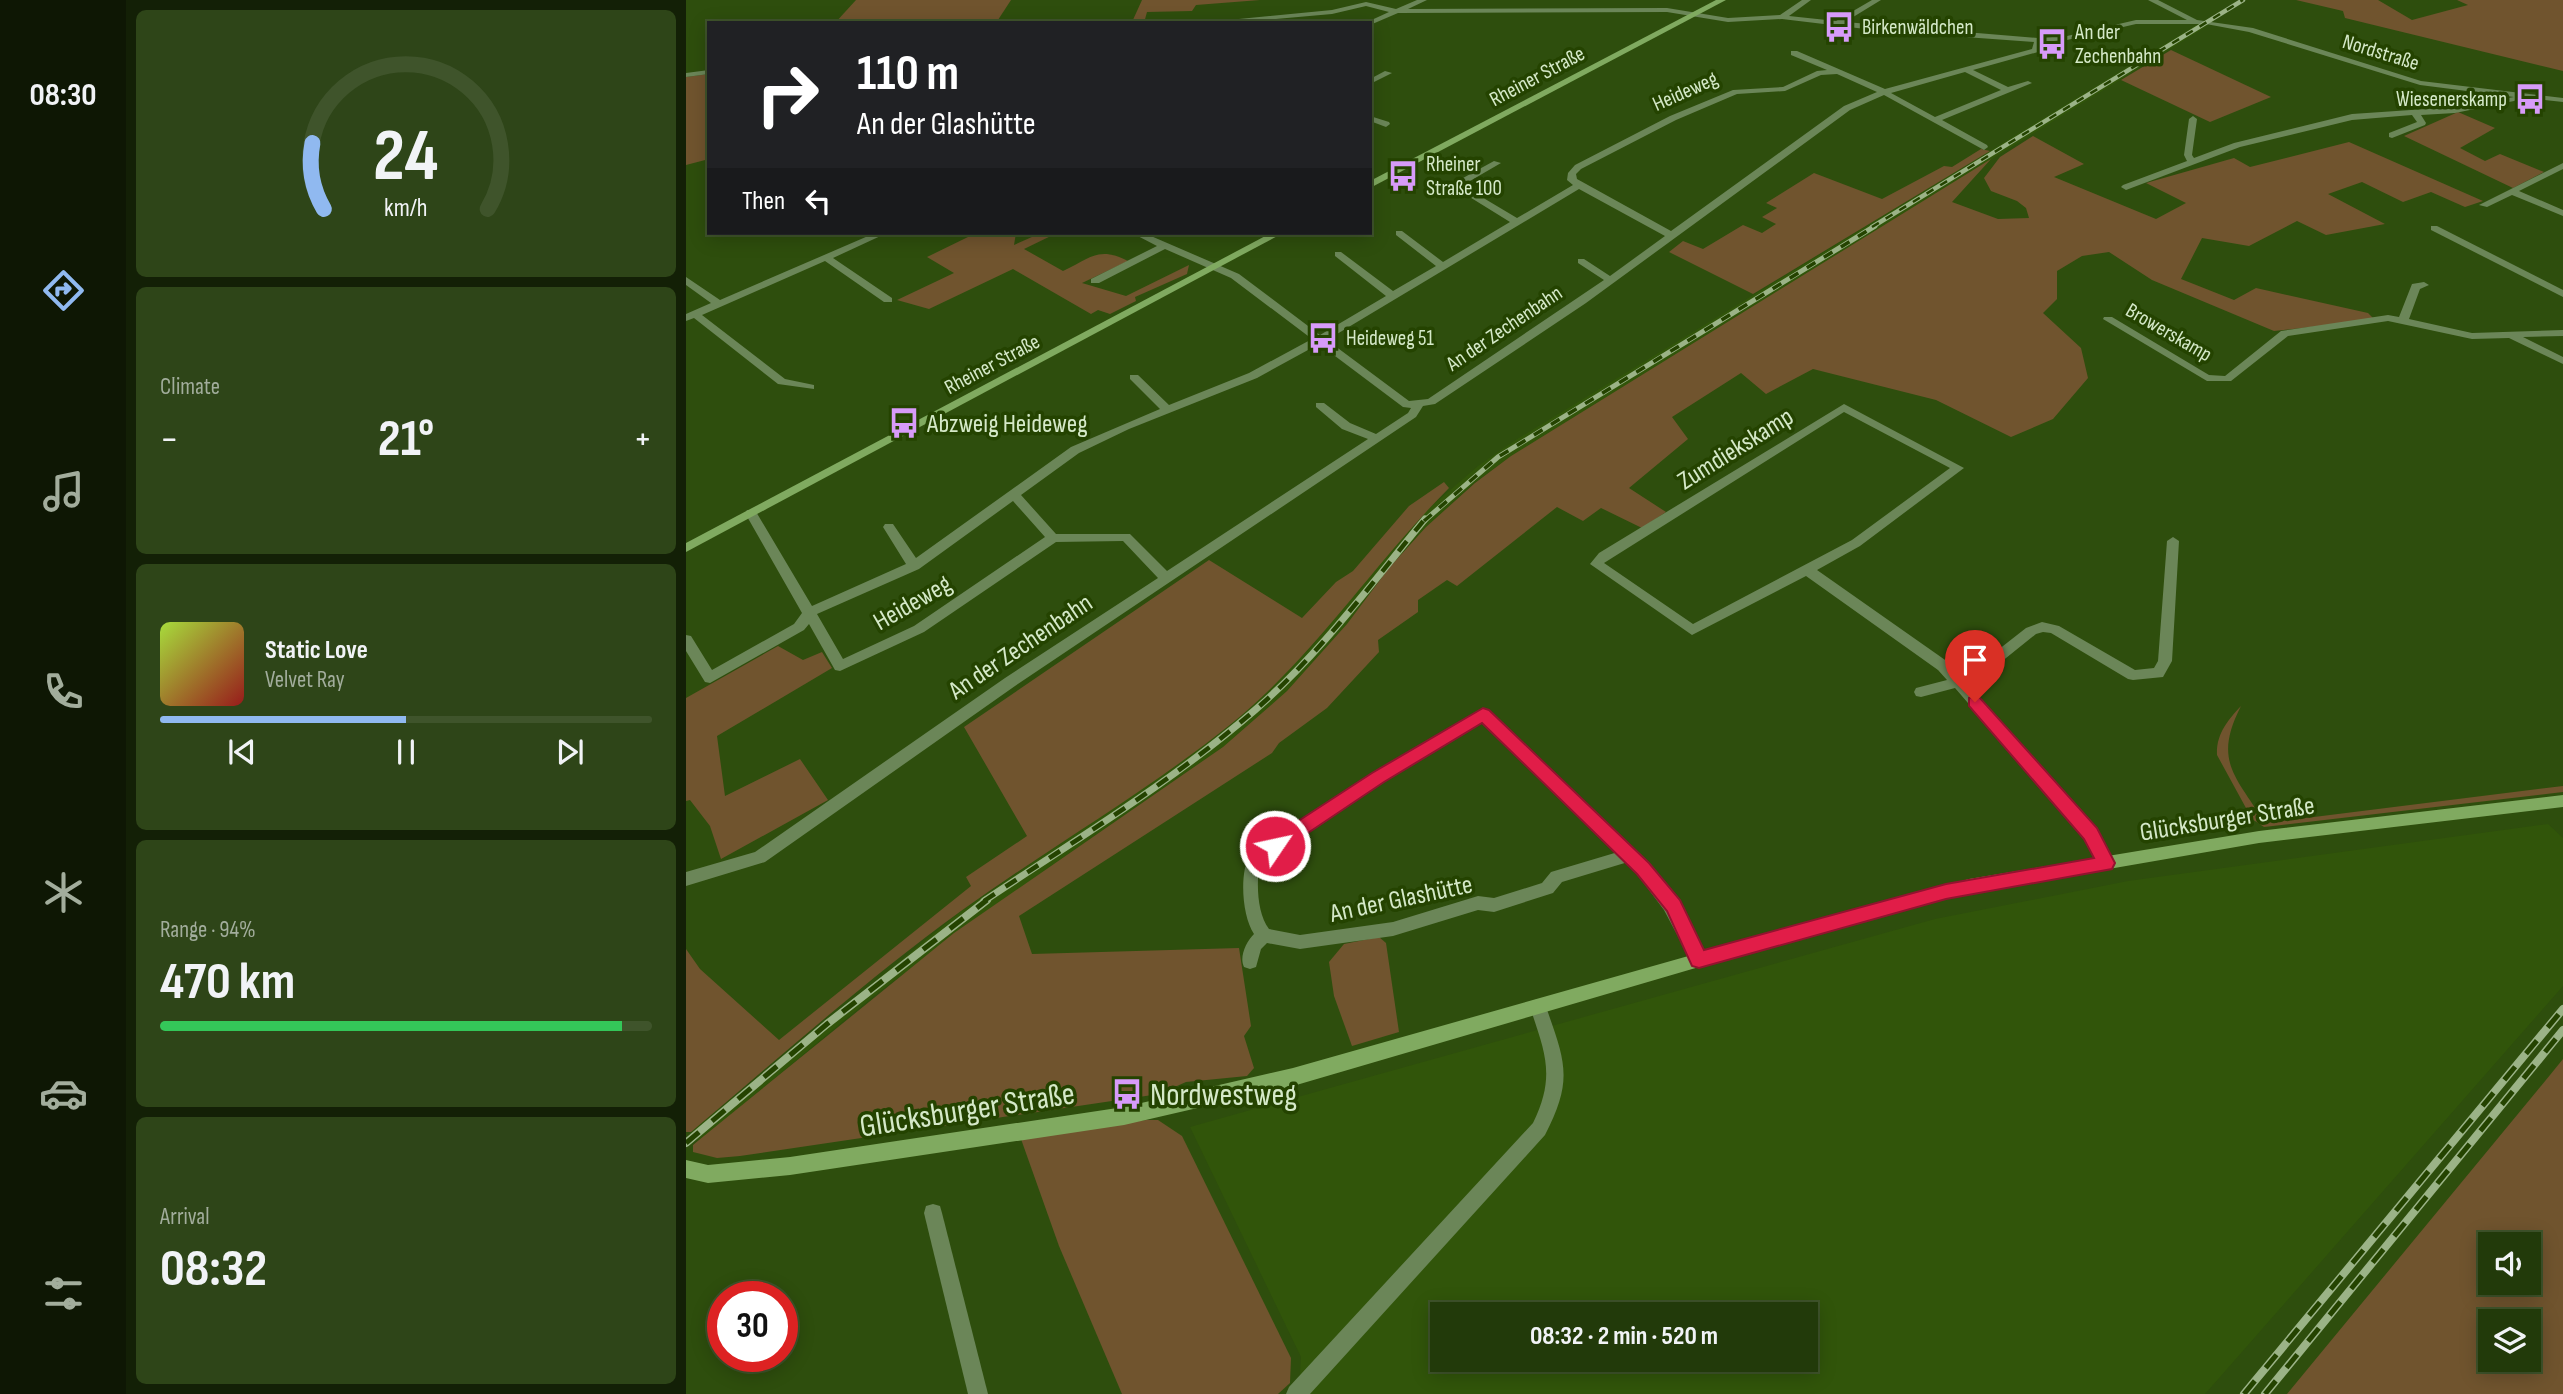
<!DOCTYPE html>
<html lang="en">
<head>
<meta charset="utf-8">
<style>
  body { margin:0; font-family:"Sofia Sans Condensed",sans-serif; background:#2e4518; color:#f1f3f6; height:100vh; display:flex; flex-direction:column; font-size:26px; white-space:nowrap }
  * { box-sizing:border-box; margin:0 }
  p { font-size:23px; color:#a2ad9c }
  .icon { flex:none; width:38px; height:38px; fill:none; stroke:currentColor; stroke-width:2; stroke-linecap:round; stroke-linejoin:round }
  .map { position:relative; flex:1; overflow:hidden }
  .panel { display:flex; flex-direction:column; gap:10px; padding:10px; background:#132006; width:560px }
  .panel>* { flex:none }
  .top-card { position:absolute; left:21px; top:21px; width:665px; height:214px; border-radius:0px; box-shadow:0 4px 18px #0003,0 0 0 2px #3f542b; background:#202124; color:#fff; overflow:hidden }
  .fabs { position:absolute; left:1792px; top:1232px; display:grid; gap:14px }
  .fabs a { display:grid; place-items:center; width:63px; height:63px; border-radius:0px; background:#223a0a; box-shadow:0 4px 18px #0003,0 0 0 2px #3f542b; font-size:35px }
  .speed { position:absolute; left:21px; top:1281px; display:flex; gap:14px; font-size:35px; font-weight:700; text-align:center }
  .speed>* { display:grid; place-content:center; width:91px; height:91px; border-radius:50%; background:#223a0a; box-shadow:0 4px 18px #0003,0 0 0 2px #3f542b; line-height:1 }
  .speed .limit { border:10px solid #d22; background:#fff; color:#111 }
  .pin { position:absolute; display:grid; place-items:center; width:60px; height:60px; color:#fff; margin:-72px -30px; border-radius:50% 50% 50% 0; rotate:-45deg; box-shadow:0 0 7px #0007 }
  .pin .icon { rotate:45deg }
  .me { position:absolute; width:77px; margin:-38px; rotate:56deg; stroke-linejoin:round; filter:drop-shadow(0 0 5px #0008) }
  .turn { display:flex; align-items:center; gap:24px; height:147px; padding:0 35px; font-size:32px }
  .turn .icon { width:91px; height:91px; stroke-width:2.5 }
  .turn b { display:block; font-size:49px; line-height:60px }
  .then { display:flex; align-items:center; height:66px; padding:0 35px; background:#0003; gap:14px; font-size:26px }
  .big { font-size:52px; font-weight:700; line-height:1.1 }
  .panel .widget { flex:1; display:flex; flex-direction:column; justify-content:center; gap:10px; min-width:0; padding:0 24px; border-radius:10px; background:#2e4518 }
  .panel .dial { align-items:center; gap:0 }
  .dial svg { height:182px; overflow:visible; fill:none; stroke:#3f542b; stroke-width:7; stroke-linecap:round; text-anchor:middle }
  .dial text { fill:#f1f3f6; stroke:none }
  .song { display:flex; align-items:center; gap:21px }
  .cover { width:84px; height:84px; border-radius:10px; background:linear-gradient(135deg,hsl(80 70% 55%),hsl(0 70% 35%)) }
  .played { height:7px; border-radius:4px; background:linear-gradient(90deg,#90b9f0 50%,#3f542b 50%) }
  .keys { display:flex; justify-content:space-around; direction:ltr }
  .heat { display:flex; justify-content:space-between; align-items:center; font-size:38px; direction:ltr }
  .charge { height:10px; border-radius:5px; background:linear-gradient(90deg,#34c759 94%,#3f542b 0) }
  .trip { position:absolute; left:744px; top:1302px; width:388px; height:70px; border-radius:0px; background:#223a0a; box-shadow:0 4px 18px #0003,0 0 0 2px #3f542b; font-weight:700; line-height:70px; text-align:center }
  main { display:flex; flex:1; min-height:0 }
  .tabs { display:flex; flex-direction:column; width:126px; justify-content:space-around; align-items:center; background:#0e1704; color:#a2ad9c }
  .tabs .icon { width:49px; height:49px }
  .tabs .current { color:#90b9f0 }
  .tabs b { font-size:32px; color:#f1f3f6 }
  .map>svg:first-child { display:block }
  .built { fill:#31550a; fill-rule:evenodd }
  .green { fill:#70542e; fill-rule:evenodd }
  .lines { fill:none; stroke-linecap:round; stroke-linejoin:round }
  .street { fill:#6b8658; fill-rule:evenodd }
  .secondary { fill:#80aa60; fill-rule:evenodd }
  .rail-far3-casing { stroke:#9bb387; stroke-width:4.5 }
  .rail-far2-casing { stroke:#9bb387; stroke-width:5 }
  .rail-far1-casing { stroke:#9bb387; stroke-width:7 }
  .rail-casing { stroke:#9bb387; stroke-width:8 }
  .rail-far3 { stroke:#244300; stroke-width:2.5; stroke-dasharray:8; stroke-linecap:butt }
  .rail-far2 { stroke:#244300; stroke-width:3.5; stroke-dasharray:10; stroke-linecap:butt }
  .rail-far1 { stroke:#244300; stroke-width:4.5; stroke-dasharray:13; stroke-linecap:butt }
  .rail { stroke:#244300; stroke-width:5; stroke-dasharray:17; stroke-linecap:butt }
  .route { fill:#e11d48; stroke:#92132f; stroke-width:2 }
  .labels { text-anchor:middle; stroke-width:7; stroke-linejoin:round; paint-order:stroke }
  .far-poi-label { font-size:21px; fill:#d5e9c8; stroke:#244300; text-anchor:start }
  .far-street-label { font-size:21px; fill:#d5e9c8; stroke:#244300 }
  .poi-label { font-size:26px; fill:#d5e9c8; stroke:#244300; text-anchor:start }
  .street-label { font-size:26px; fill:#d5e9c8; stroke:#244300 }
  .near-poi-label { font-size:32px; fill:#d5e9c8; stroke:#244300; text-anchor:start }
  .near-street-label { font-size:32px; fill:#d5e9c8; stroke:#244300 }
</style>
</head>
<body>
<main>
<nav class="tabs">
<b>08:30</b>
<svg class="icon current" aria-label="directions" viewBox="0 0 24 24"><path d="M12 3l9 9-9 9-9-9zM9 14v-3h6M13 9l2 2-2 2"/></svg>
<svg class="icon" aria-label="music" viewBox="0 0 24 24"><path d="M9 18V5l10-2v13"/><circle cx="6" cy="18" r="3"/><circle cx="16" cy="16" r="3"/></svg>
<svg class="icon" aria-label="phone" viewBox="0 0 24 24"><path d="M5 4h4l2 5-3 2q2 4 5 5l2-3 5 2v4C11 20 4 13 5 4z"/></svg>
<svg class="icon" aria-label="climate" viewBox="0 0 24 24"><path d="M12 3v18M4 7l16 10M4 17L20 7"/></svg>
<svg class="icon" aria-label="car" viewBox="0 0 24 24"><path d="M5 17H2v-5l4-1 3-4h7l3 4 3 1v5h-3M9 17h6M6 11h13"/><circle cx="7" cy="17" r="2"/><circle cx="17" cy="17" r="2"/></svg>
<svg class="icon" aria-label="filters" viewBox="0 0 24 24"><path d="M4 7h16M4 17h16"/><circle cx="9" cy="7" r="2"/><circle cx="15" cy="17" r="2"/></svg>
</nav>
<section class="panel">
<div class="widget dial"><svg viewBox="0 0 100 80">
<path d="M14 69A42 42 0 1 1 86 69"/>
<path d="M14 69A42 42 0 0 1 9 40" stroke="#90b9f0"/>
<text x="50" y="56" font-size="32" font-weight="700">24</text>
<text x="50" y="72" font-size="11">km/h</text>
</svg></div>
<div class="widget"><p>Climate</p>
<div class="heat"><a>−</a><b class="big">21°</b><a>+</a></div>
</div>
<div class="widget">
<div class="song"><i class="cover"></i><div><b>Static Love</b><p>Velvet Ray</p></div></div>
<div class="played"></div>
<div class="keys"><svg class="icon" aria-label="previous" viewBox="0 0 24 24"><path d="M18 5L8 12l10 7zM5 5v14"/></svg><svg class="icon" aria-label="pause" viewBox="0 0 24 24"><path d="M8 5v14M16 5v14"/></svg><svg class="icon" aria-label="next" viewBox="0 0 24 24"><path d="M6 5l10 7-10 7zM19 5v14"/></svg></div>
</div>
<div class="widget"><p>Range · 94%</p><b class="big">470 km</b><div class="charge"></div></div>
<div class="widget"><p>Arrival</p><b class="big">08:32</b></div>
</section>
<div class="map">
<svg width="1877" height="1394" viewBox="0 0 1877 1394">
  <rect width="100%" height="100%" fill="#2e4e0d"/>
  <g class="built">
    <path d="M1512 24 1523 25 825 456 788 483 740 527 703 568 661 624 601 691 537 747 359 870 190 994 19 1136 13 1140 5 1132 275 911 482 771 545 724 627 645 706 547 740 511 792 466 828 441Z"/>
    <path d="M1862 824 1877 838V986L1519 1394H613L615 1357 504 1127 1249 919 1442 881ZM756 1314H1120V1360H756Z"/>
  </g>
  <g class="green">
    <path d="M170 0H325L310 23H149Z"/>
    <path d="M456 0H574L510 5 506 11 461 12 458 23H441L446 22Z"/>
    <path d="M1610 0H1692L1726 20 1782 5 1771 0H1877V71L1659 18 1657 11Z"/>
    <path d="M1485 50 1585 97 1524 122 1435 80Z"/>
    <path d="M23 74V159L0 165V77Z"/>
    <path d="M1772 112 1809 128 1774 148 1799 161 1814 154 1858 172 1827 188 1718 136Z"/>
    <path d="M1347 136 1398 164 1368 177 1470 219 1500 203 1460 183 1548 158 1564 167 1663 142 1797 201 1779 207 1745 192 1717 202 1676 182 1642 194 1699 224 1640 235 1611 221 1563 246 1516 238 1495 279 1548 300 1570 288 1682 313 1689 320 1588 331 1466 280 1423 252 1396 256 1371 271V299L1357 313 1395 348 1402 378 1367 419 1325 437 1250 400 1127 369 1080 394 1055 373 986 417 1002 439 943 488 980 512 956 528 915 508 897 521 871 507 771 586 761 580 732 600V612L692 640 693 652 641 708 593 743 586 753 333 916 346 954 553 948 565 1026 558 1036 568 1068 561 1076 500 1082 473 1094 54 1156 31 1158 7 1152V1145L13 1140 268 933 537 747 601 691 661 624 703 568 740 527 789 483 825 456 1305 159 1266 202 1312 219 1343 218 1340 208 1331 201 1305 191 1298 178 1314 157Z"/>
    <path d="M1295 149 1304 151 1067 294 983 252 997 241 1017 249 1057 225 1076 233 1090 224 1076 217 1091 208 1080 203 1128 173 1196 199 1258 166 1266 167Z"/>
    <path d="M274 233H330L328 245 355 233H371L338 249 377 271C405 258 412 246 442 261L396 283 440 296 503 265 501 274 449 297 450 301 424 314 412 310 405 314 327 269 243 309 211 300 268 273 241 257 282 237Z"/>
    <path d="M758 482 763 488C687 564 629 656 545 724 459 793 364 847 275 911 181 979 94 1057 5 1132H0V949L14 969 93 1040 285 886 280 877 341 836 278 727 523 560 616 618 650 582 667 571 723 506Z"/>
    <path d="M92 646 117 660 136 652 146 668 31 736 39 796 114 759 142 800 35 859 24 826 4 800 0 801V698Z"/>
    <path d="M1555 706C1527 761 1549 775 1579 823L1877 786V792L1578 827 1566 819 1531 755C1530 734 1542 720 1555 706Z"/>
    <path d="M693 937 700 943 713 1032 666 1046 648 996 643 962 658 944Z"/>
    <path d="M1877 1059V1394H1601L1864 1075ZM1804 1244H1843V1283H1804ZM1804 1321H1843V1360H1804Z"/>
    <path d="M460 1120H472L496 1136 605 1358 604 1383 592 1394H436L373 1246 335 1139Z"/>
  </g>
  <g class="lines">
    <g class="street">
      <path d="M731 0H741L722 9 981 8 1042 18 1094 15 1116 0H1125L1103 16 1150 21 1186 0H1195L1159 22 1352 38 1381 36 1450 20H1501L1462 0H1472L1511 20 1567 28 1735 81 1877 98V102L1829 97 1832 99 1828 101 1769 113 1735 115 1740 123 1739 125 1706 138 1703 137V133L1731 122 1726 115 1666 120 1554 147 1440 190 1435 187 1437 185 1501 161 1498 155 1503 119 1507 116 1511 119 1506 155 1508 158 1548 143 1666 114 1769 107 1828 97 1734 85 1563 32 1520 24H1450L1381 40 1355 42 1352 52 1287 70 1322 87 1342 81 1346 83 1256 120 1301 145 1302 147 1298 150 1198 95 1164 110 900 303 749 404 737 406 730 417 329 686 79 862 0 886V872L69 852 319 678 472 578 437 541 370 542 238 632 154 671 149 670 123 624 118 630 24 683 19 682 0 651V635L5 636 26 670 108 624 116 613 59 513 61 510H69L126 606 220 564 197 527 199 524H207L230 558 385 447 474 409 444 379V375H452L483 405 563 373 626 339 545 278 479 249 413 283H405V279L471 246 446 233H458L553 274 634 335 700 296 649 256V252H655L707 291 750 266 710 235V231H716L757 262 824 222 774 191 777 178 808 161 815 163 784 181V190L831 218 887 185 881 180 882 173 889 165 984 116 1047 90 1097 87 1131 71 1141 70 1105 55V51H1111L1199 89 1346 49 1348 42 1196 31 1096 19 1042 22 981 12 712 13 684 25V23H679L703 12 680 6 646 14 546 23H512L646 10 680 2 710 9ZM1279 72 1315 90 1249 117 1205 93ZM1151 74 1191 92 1158 106 985 231 891 179 890 174 895 169 990 120 1051 94 1099 91 1135 75ZM893 189 979 236 924 276 898 259H892V263L918 280 742 399 723 401 641 340ZM633 344 717 407 725 408 722 413 690 434 664 423 638 403H630V407L656 429 682 439 481 571 444 534H370L335 495 393 453 443 429 571 378ZM327 501 359 537 228 626 157 659 131 614 233 569Z"/>
      <path d="M23 70V74L0 77V73Z"/>
      <path d="M699 71 706 73 684 84V79Z"/>
      <path d="M684 116 703 122 704 124 700 127 684 121Z"/>
      <path d="M1877 163V169L1833 191 1877 210V216L1826 195 1801 207 1793 205Z"/>
      <path d="M1745 226H1751L1877 290V297L1745 230Z"/>
      <path d="M189 233H201L147 258 206 298V302H198L139 261 16 315 99 379 128 385V389L92 384 8 318 0 321V314L25 303 0 285V277L34 300Z"/>
      <path d="M1738 282 1743 285 1734 289 1723 319 1786 333 1877 330V336L1837 337 1877 357V364L1823 338 1786 339 1702 321 1602 336 1545 381H1521L1417 319 1418 317H1426L1523 375 1539 376 1595 331 1702 315 1713 317 1726 284Z"/>
      <path d="M1158 404 1278 468 1174 546 1131 570 1262 662 1274 676 1280 675 1340 628 1356 622 1373 626 1449 670 1468 668 1472 661 1481 541 1487 537 1493 541 1486 661 1477 677 1447 680 1442 679 1365 633 1357 632 1350 634 1289 683 1282 685 1409 828 1428 863 1426 868 1420 870 1414 868 1399 838 1269 688 1235 697 1230 696 1228 692 1230 688 1261 680 1252 670 1120 576 1006 635 904 564 913 553ZM1158 412 1264 468 1166 540 1007 624 918 563Z"/>
      <path d="M797 709 802 710 962 864 990 900 1021 960 1019 965 1013 967 1007 965 978 910 942 862 876 882 867 893 808 912 792 910 707 936 614 949 581 943 575 949 570 967 564 969 558 967C553 957 560 942 568 934 556 916 553 873 564 854L687 773ZM796 722 932 852 865 872 856 883 808 898 792 896 707 922 614 935 583 929C571 914 570 881 574 864L697 781Z"/>
      <path d="M852 999 858 1001 860 1007C880 1063 887 1081 859 1135L624 1394H600L603 1387 847 1123C870 1076 859 1053 844 1007L846 1001Z"/>
      <path d="M247 1204 254 1206 256 1213 302 1394H282L238 1213 240 1206Z"/>
    </g>
    <g class="secondary">
      <path d="M1030 0H1040L684 188V181Z"/>
      <path d="M585 233H597L0 552V543Z"/>
      <path d="M1877 795V807L1573 843 1283 893 1013 967 607 1086 438 1125 104 1175 22 1183 0 1178V1160L22 1165 104 1157 438 1107 607 1068 1013 953 1283 879 1573 831Z"/>
    </g>
    <defs>
      <path id="rail-far3" d="M1186 227 1557 0"/>
      <path id="rail-far2" d="M738 521 812 457 1189 226"/>
      <path id="rail-far1" d="M298 901C389 840 486 782 569 710 633 655 685 584 739 519"/>
      <g id="rail">
        <path d="M0 1143 141 1024 301 900"/>
        <path d="M1558 1394 1877 1009"/>
        <path d="M1579 1394 1877 1030"/>
      </g>
    </defs>
    <use href="#rail-far3" class="rail-far3-casing"/>
    <use href="#rail-far2" class="rail-far2-casing"/>
    <use href="#rail-far1" class="rail-far1-casing"/>
    <use href="#rail" class="rail-casing"/>
    <use href="#rail-far3" class="rail-far3"/>
    <use href="#rail-far2" class="rail-far2"/>
    <use href="#rail-far1" class="rail-far1"/>
    <use href="#rail" class="rail"/>
  </g>
  <path class="route" d="M1289 696 1294 698 1411 828 1429 863 1426 869 1260 899 1013 968 1006 966 981 911 951 874 796 723 698 782 595 851H583L580 846 583 840 686 773 797 708 803 710 963 863 994 900 1018 950 1260 884 1408 858 1398 839 1283 706V698Z"/>
  <defs>
    <symbol id="bus-bare" viewBox="-9 -9 18 18"><path d="M-5-6H5V4H4V6H2V4H-2V6H-4V4H-5ZM-3.5-4V0h7V-4ZM-3.5 1.2v1.5H-2V1.2ZM2 1.2v1.5H3.5V1.2Z" fill="#d79bf9" stroke="#244300" stroke-width="2.5" paint-order="stroke"/></symbol>
  </defs>
  <g fill-rule="evenodd">
    <use href="#bus-bare" x="1131" y="5" width="44" height="44"/>
    <use href="#bus-bare" x="1344" y="22" width="44" height="44"/>
    <use href="#bus-bare" x="1822" y="77" width="44" height="44"/>
    <use href="#bus-bare" x="695" y="154" width="44" height="44"/>
    <use href="#bus-bare" x="615" y="316" width="44" height="44"/>
    <use href="#bus-bare" x="196" y="401" width="44" height="44"/>
    <use href="#bus-bare" x="419" y="1072" width="44" height="44"/>
  </g>
  <g class="labels">
    <g class="far-poi-label">
      <text x="1176" y="34">Birkenwäldchen</text>
      <text x="1389" y="39">An der<tspan x="1389" dy="24">Zechenbahn</tspan></text>
      <text x="1821" y="106" text-anchor="end">Wiesenerskamp</text>
      <text x="740" y="171">Rheiner<tspan x="740" dy="24">Straße 100</tspan></text>
      <text x="660" y="345">Heideweg 51</text>
    </g>
    <g class="far-street-label">
      <text transform="translate(1695 52) rotate(17)" y="7">Nordstraße</text>
      <text transform="translate(851 76) rotate(-28)" y="7">Rheiner Straße</text>
      <text transform="translate(999 91) rotate(-24)" y="7">Heideweg</text>
      <text transform="translate(818 328) rotate(-34)" y="7">An der Zechenbahn</text>
      <text transform="translate(1483 332) rotate(30)" y="7">Browerskamp</text>
      <text transform="translate(306 364) rotate(-28)" y="7">Rheiner Straße</text>
    </g>
    <g class="poi-label">
      <text x="241" y="432">Abzweig Heideweg</text>
    </g>
    <g class="street-label">
      <text transform="translate(1049 448) rotate(-32)" y="9">Zumdiekskamp</text>
      <text transform="translate(226 602) rotate(-30)" y="9">Heideweg</text>
      <text transform="translate(334 646) rotate(-34)" y="9">An der Zechenbahn</text>
      <text transform="translate(1541 818) rotate(-9)" y="9">Glücksburger Straße</text>
      <text transform="translate(715 898) rotate(-12)" y="9">An der Glashütte</text>
    </g>
    <g class="near-poi-label">
      <text x="464" y="1105">Nordwestweg</text>
    </g>
    <g class="near-street-label">
      <text transform="translate(281 1109) rotate(-9)" y="11">Glücksburger Straße</text>
    </g>
  </g>
</svg>
<div class="fabs">
<a><svg class="icon" aria-label="sound" viewBox="0 0 24 24"><path d="M4 9h4l5-4v14l-5-4H4zM17 9q2 3 0 6"/></svg></a>
<a><svg class="icon" aria-label="layers" viewBox="0 0 24 24"><path d="M12 4l9 5-9 5-9-5zM3 14l9 5 9-5"/></svg></a>
</div>
<div class="speed"><div class="limit">30</div></div>
<div class="pin" style="left:1289px;top:702px;background:#d93025"><svg class="icon" aria-label="arrive" viewBox="0 0 24 24"><path d="M6 21V4h12l-3 4 3 4H6"/></svg></div>
<svg class="me" style="left:589px;top:846px" viewBox="-20 -20 40 40"><circle r="17" fill="#e11d48" stroke="#fff" stroke-width="3"/><path d="M0-11L8 9 0 5-8 9z" fill="#fff"/></svg>
<div class="trip">08:32 · 2 min · 520 m</div>
<div class="top-card">
<div class="turn"><svg class="icon" aria-label="right" viewBox="0 0 24 24"><path d="M7 20v-9h11M14 6l5 5-5 5"/></svg><div><b>110 m</b>An der Glashütte</div></div>
<div class="then">Then<svg class="icon" aria-label="left" viewBox="0 0 24 24"><path d="M17 20v-9H6M10 6l-5 5 5 5"/></svg></div>
</div>
</div>
</main>
</body>
</html>
